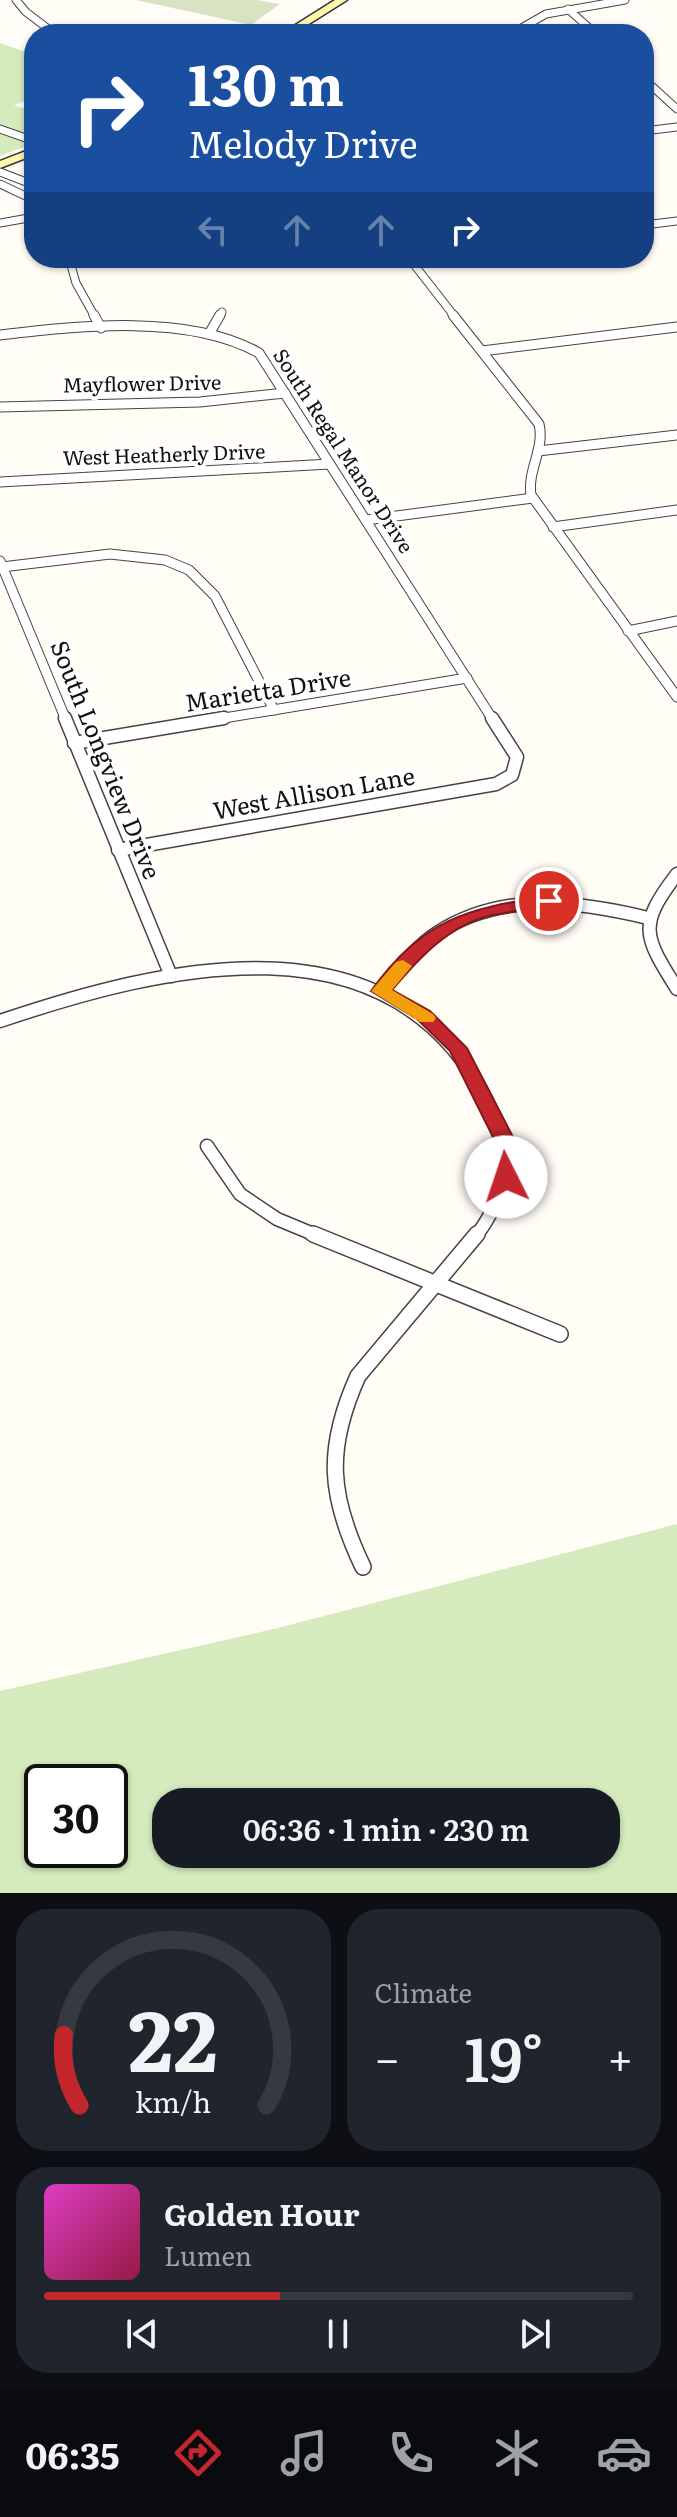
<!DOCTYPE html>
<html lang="en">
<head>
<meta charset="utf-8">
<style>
  body { margin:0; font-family:Literata,serif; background:#20242c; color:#f1f3f6; height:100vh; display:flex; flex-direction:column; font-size:30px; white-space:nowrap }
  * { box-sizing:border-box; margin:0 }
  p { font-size:26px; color:#9ea1a6 }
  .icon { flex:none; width:44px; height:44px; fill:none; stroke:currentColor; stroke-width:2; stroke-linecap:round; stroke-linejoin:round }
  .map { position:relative; height:1893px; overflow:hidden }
  .drawer { display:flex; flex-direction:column; gap:16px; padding:16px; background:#0d0f14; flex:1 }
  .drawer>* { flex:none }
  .hud { position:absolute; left:24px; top:24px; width:630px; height:244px; border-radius:32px; box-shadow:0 2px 6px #0004; background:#1a4fa0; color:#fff; overflow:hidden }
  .speed { position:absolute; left:24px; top:1764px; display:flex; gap:16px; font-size:40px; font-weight:700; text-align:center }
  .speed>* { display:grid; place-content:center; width:104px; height:104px; border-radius:50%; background:#171b24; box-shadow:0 2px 6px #0004; line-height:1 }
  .speed .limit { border:4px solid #111; border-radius:12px; background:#fff; color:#111 }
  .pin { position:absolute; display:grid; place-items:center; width:68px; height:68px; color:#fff; margin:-34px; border:4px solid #fff; border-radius:50%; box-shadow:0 2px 8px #0007 }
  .me { position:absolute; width:88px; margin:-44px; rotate:356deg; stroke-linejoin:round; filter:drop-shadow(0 0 6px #0008) }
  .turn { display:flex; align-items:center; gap:28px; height:168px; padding:0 32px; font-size:36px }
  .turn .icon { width:104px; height:104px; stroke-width:2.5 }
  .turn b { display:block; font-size:56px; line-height:68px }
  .lanes { display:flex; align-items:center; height:76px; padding:0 32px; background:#0003; justify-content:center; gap:40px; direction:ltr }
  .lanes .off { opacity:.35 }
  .big { font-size:60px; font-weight:600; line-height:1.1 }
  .drawer .card { flex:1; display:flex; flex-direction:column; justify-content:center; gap:12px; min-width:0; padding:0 28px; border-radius:32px; background:#20242c }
  .drawer .dial { align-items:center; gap:0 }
  .dial svg { height:208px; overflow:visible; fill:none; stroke:#363941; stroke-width:7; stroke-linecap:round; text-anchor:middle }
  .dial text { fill:#f1f3f6; stroke:none }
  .song { display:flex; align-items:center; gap:24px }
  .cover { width:96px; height:96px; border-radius:12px; background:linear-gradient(135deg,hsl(310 70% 55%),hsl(340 70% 35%)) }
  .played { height:8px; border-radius:4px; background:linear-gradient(90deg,#c4262e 40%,#363941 40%) }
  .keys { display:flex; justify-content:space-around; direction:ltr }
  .heat { display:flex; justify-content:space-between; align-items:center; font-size:44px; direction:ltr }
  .drawer .tiles { flex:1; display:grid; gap:16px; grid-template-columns:1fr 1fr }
  .card:last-child { grid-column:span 2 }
  .trip { position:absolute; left:152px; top:1788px; width:468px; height:80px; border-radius:32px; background:#171b24; box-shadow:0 2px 6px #0004; font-weight:600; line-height:80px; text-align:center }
  .tabs { display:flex; height:128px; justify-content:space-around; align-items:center; background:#090b0e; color:#9ea1a6 }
  .tabs .icon { width:56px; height:56px }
  .tabs .on { color:#c4262e }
  .tabs b { font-size:36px; color:#f1f3f6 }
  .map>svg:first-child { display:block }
  .green { fill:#d5ebbd; fill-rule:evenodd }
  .cemetery { fill:#d9e3c4 }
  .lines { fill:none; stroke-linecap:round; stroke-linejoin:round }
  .street-far3-casing { stroke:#444; stroke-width:9 }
  .street-far2-casing { stroke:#444; stroke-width:11 }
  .street-far1-casing { stroke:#444; stroke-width:15 }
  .street-casing { stroke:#444; stroke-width:18 }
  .secondary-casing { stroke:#333; stroke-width:3 }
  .street-far3 { stroke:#fff; stroke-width:7 }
  .street-far2 { stroke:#fff; stroke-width:9 }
  .street-far1 { stroke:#fff; stroke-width:12 }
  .street { stroke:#fff; stroke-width:15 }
  .secondary { fill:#fff6b0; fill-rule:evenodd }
  .route { fill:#c4262e; stroke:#7f191e; stroke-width:2 }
  .slow { fill:#f59e0b }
  .labels { text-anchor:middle; stroke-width:8; stroke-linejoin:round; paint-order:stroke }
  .far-street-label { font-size:20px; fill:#111; stroke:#fff }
  .street-label { font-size:24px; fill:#111; stroke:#fff }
</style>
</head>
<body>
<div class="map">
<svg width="677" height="1893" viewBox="0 0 677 1893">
  <rect width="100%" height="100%" fill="#fffdf5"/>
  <g class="green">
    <path d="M0 43 34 55V98L14 105 34 112V143L0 156Z"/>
    <path d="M677 1524V1893H0V1691L278 1628ZM110 1782V1850H42V1782ZM166 1802H606V1854H166Z"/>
  </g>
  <path class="cemetery" d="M136 0H257L280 4 251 25Z"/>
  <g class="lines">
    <defs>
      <g id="street-far3">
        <path d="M16 0 26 12 55 34"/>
        <path d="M568 9 596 34"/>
        <path d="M511 34 546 14 625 0"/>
        <path d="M644 79 677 109"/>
        <path d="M0 129 34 141"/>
        <path d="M644 131 677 127"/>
        <path d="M0 172 34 185"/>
        <path d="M0 184 34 200"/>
        <path d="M0 223 34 217"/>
        <path d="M644 225 677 221"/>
        <path d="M69 258 76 283 95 317"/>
        <path d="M409 258 455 317"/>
        <path d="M219 317 222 312"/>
      </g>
      <g id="street-far2">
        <path d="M94 315 101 328"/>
        <path d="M453 315 539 424C545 449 527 470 531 495L677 697"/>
        <path d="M209 334 220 315"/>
        <path d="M0 335C78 326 189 313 259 353L493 720"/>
        <path d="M482 351 677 327"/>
        <path d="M0 407 200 402 285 393"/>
        <path d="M538 451 677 435"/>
        <path d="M0 482 330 464"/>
        <path d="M366 520 533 498"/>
        <path d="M553 527 677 510"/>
        <path d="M0 561 66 720"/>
        <path d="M2 567 110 554 165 560 189 570 215 596 274 710"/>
        <path d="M628 631 677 621"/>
        <path d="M212 720 467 678"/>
      </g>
      <g id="street-far1">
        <path d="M65 718 171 976"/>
        <path d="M74 743 224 718"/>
        <path d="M118 850 496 784 512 775 517 757 492 718"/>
        <path d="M677 874C637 926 644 936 677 989"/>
        <path d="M381 991C398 971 415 947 437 933 502 891 577 901 648 918"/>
        <path d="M0 1021C163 966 391 909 487 1101 511 1150 510 1192 476 1236"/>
        <path d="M207 1146 240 1194 277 1219 318 1236"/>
      </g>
      <g id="street">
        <path d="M313 1234 560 1334"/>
        <path d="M363 1567C329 1496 325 1449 358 1376L477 1234"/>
      </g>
      <g id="secondary">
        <path d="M335 0H347L293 34H281Z"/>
        <path d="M34 148V155L0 168V161Z"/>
      </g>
    </defs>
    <use href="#street-far3" class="street-far3-casing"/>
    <use href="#street-far2" class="street-far2-casing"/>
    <use href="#street-far1" class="street-far1-casing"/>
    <use href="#street" class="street-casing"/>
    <use href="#secondary" class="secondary-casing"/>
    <use href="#street-far3" class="street-far3"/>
    <use href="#street-far2" class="street-far2"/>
    <use href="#street-far1" class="street-far1"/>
    <use href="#street" class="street"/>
    <use href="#secondary" class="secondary"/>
  </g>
  <path class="route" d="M549 896 558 901 555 905C534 910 513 911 492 915 449 925 419 958 392 990L430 1011 467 1048 513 1137 516 1177 506 1183 496 1177 493 1137 450 1051 417 1019 371 991C424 919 464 909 549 896Z"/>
  <path class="slow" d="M403 960 412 966 392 990 433 1014 436 1018 433 1022H420L371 991 396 962Z"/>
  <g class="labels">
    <g class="far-street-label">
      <text transform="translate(142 384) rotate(-1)" y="7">Mayflower Drive</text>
      <text transform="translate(343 451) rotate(57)" y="7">South Regal Manor Drive</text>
      <text transform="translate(164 455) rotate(-2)" y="7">West Heatherly Drive</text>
    </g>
    <g class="street-label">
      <text transform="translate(268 691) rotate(-9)" y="8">Marietta Drive</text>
      <text transform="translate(105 760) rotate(68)" y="8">South Longview Drive</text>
      <text transform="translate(314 794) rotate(-10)" y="8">West Allison Lane</text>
    </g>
  </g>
</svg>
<div class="speed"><div class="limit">30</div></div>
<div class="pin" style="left:549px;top:901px;background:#d93025"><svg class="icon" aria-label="arrive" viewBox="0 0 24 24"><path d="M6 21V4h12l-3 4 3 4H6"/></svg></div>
<svg class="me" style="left:506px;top:1177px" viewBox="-20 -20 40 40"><circle r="19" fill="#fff"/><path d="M0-13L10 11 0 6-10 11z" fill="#c4262e"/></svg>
<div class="trip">06:36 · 1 min · 230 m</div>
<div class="hud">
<div class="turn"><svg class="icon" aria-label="right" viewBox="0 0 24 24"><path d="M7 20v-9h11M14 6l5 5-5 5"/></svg><div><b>130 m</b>Melody Drive</div></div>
<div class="lanes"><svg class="icon off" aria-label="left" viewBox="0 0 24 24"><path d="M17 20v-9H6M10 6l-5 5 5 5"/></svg><svg class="icon off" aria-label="ahead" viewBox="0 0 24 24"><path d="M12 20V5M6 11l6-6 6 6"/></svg><svg class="icon off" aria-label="ahead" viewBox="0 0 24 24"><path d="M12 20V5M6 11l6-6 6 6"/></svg><svg class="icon" aria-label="right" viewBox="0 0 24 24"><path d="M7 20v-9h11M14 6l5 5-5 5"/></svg></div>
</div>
</div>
<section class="drawer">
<div class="tiles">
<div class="card dial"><svg viewBox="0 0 100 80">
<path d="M14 69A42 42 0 1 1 86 69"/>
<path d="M14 69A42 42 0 0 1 8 42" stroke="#c4262e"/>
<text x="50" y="56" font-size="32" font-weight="700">22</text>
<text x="50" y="72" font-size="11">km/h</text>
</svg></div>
<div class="card"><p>Climate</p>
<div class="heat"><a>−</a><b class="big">19°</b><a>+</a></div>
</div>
<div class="card">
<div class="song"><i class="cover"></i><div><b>Golden Hour</b><p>Lumen</p></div></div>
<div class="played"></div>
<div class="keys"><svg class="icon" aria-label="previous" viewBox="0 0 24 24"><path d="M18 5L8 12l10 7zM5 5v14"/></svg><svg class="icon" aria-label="pause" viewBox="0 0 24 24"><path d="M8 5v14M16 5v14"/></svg><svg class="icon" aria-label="next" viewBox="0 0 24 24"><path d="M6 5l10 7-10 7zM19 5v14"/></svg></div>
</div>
</div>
</section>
<nav class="tabs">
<b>06:35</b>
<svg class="icon on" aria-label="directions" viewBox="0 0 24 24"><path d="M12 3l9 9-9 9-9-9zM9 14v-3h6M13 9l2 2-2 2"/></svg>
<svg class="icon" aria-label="music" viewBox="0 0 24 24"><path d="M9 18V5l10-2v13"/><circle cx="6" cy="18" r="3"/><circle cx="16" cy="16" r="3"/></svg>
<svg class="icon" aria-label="phone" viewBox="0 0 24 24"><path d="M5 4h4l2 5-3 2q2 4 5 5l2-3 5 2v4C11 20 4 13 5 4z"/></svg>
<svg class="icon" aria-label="climate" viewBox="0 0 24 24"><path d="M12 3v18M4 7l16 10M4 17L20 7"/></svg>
<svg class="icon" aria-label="car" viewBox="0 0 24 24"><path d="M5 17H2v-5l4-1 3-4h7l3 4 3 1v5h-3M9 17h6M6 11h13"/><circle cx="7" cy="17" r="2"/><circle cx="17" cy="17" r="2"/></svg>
</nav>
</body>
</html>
